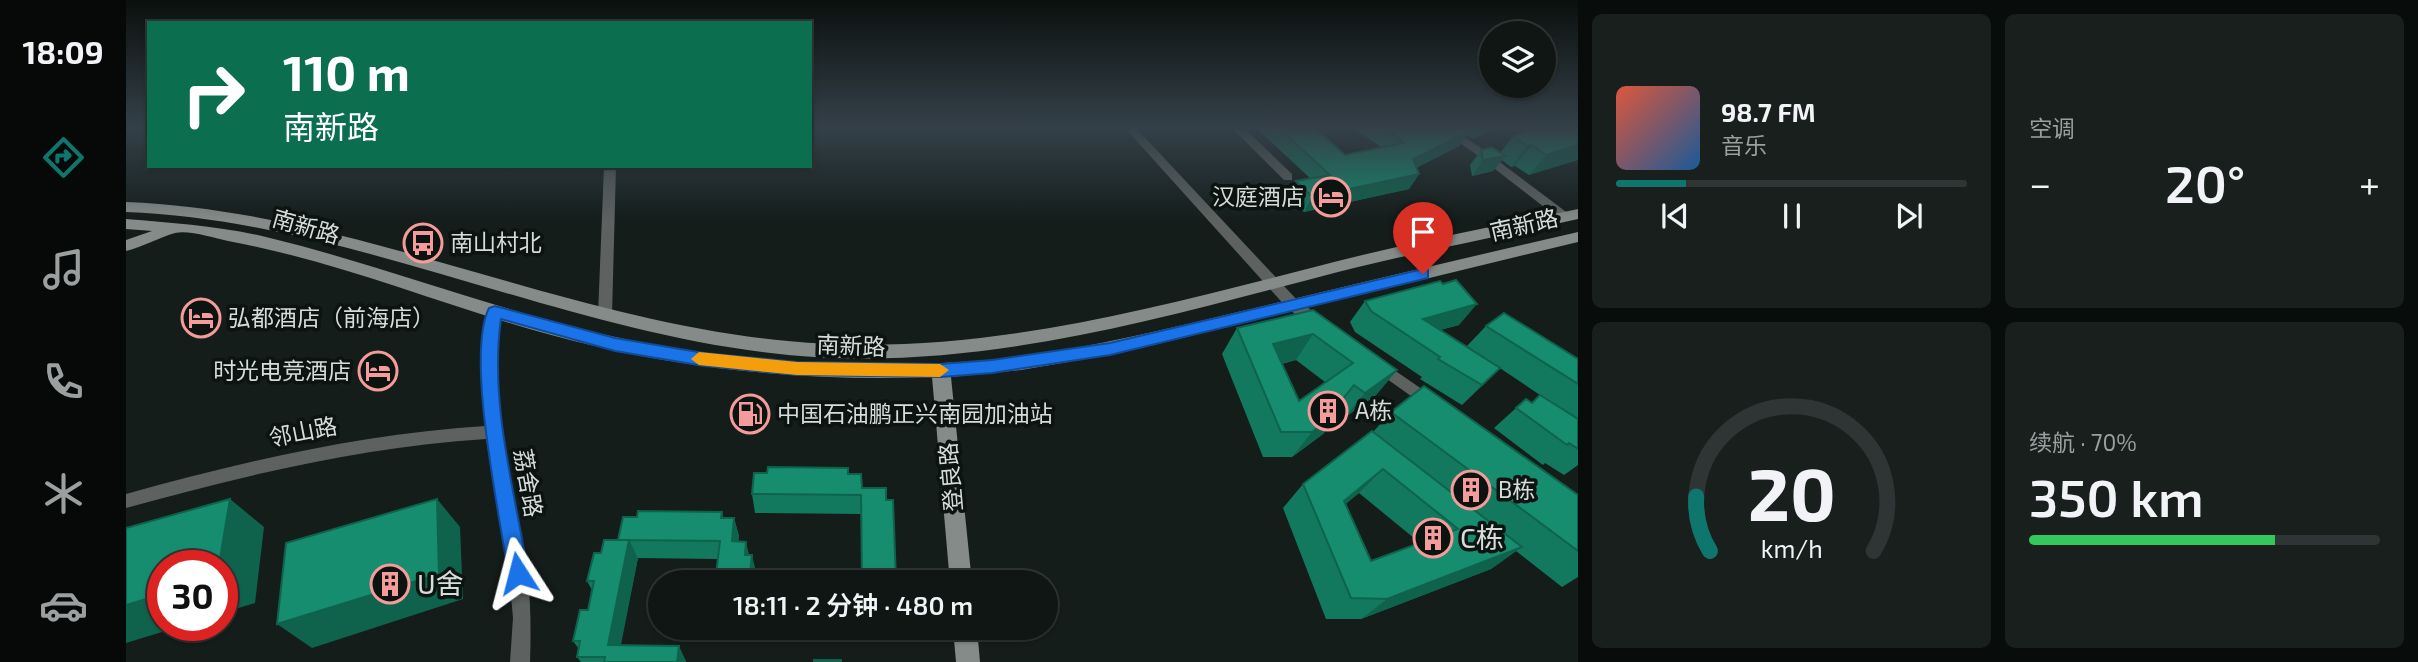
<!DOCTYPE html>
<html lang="zh">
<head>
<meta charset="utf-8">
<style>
  body { margin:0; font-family:"Exo 2","Noto Sans SC",sans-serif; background:#181f1d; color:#f1f3f6; height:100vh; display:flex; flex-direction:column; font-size:26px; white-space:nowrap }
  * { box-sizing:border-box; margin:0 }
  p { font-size:23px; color:#9b9fa0 }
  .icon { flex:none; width:38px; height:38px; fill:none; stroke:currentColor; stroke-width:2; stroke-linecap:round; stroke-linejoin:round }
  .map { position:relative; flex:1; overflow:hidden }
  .panel { display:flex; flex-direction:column; gap:14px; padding:14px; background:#080c0b; width:840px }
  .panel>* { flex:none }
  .banner { position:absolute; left:21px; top:21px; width:665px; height:147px; border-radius:0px; box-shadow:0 2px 5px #0004,0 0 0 2px #2f3534; background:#0b6e4f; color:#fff; overflow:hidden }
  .fabs { position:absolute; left:1353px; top:21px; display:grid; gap:14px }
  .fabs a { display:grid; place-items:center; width:77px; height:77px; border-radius:50%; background:#0f1614; box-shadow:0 2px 5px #0004,0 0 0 2px #2f3534; font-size:35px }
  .speed { position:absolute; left:21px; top:550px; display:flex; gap:14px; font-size:35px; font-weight:700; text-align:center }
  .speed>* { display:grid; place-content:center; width:91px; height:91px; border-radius:50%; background:#0f1614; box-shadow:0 2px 5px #0004,0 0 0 2px #2f3534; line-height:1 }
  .speed .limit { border:10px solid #d22; background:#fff; color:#111 }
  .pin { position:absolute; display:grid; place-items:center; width:60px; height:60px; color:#fff; margin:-72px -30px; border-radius:50% 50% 50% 0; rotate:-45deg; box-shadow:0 0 7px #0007 }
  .pin .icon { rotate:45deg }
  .me { position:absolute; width:77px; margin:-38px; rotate:351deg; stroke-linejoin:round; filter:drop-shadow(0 0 5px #0008) }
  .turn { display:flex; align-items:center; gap:24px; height:147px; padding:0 21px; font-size:32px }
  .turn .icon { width:91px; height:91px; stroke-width:2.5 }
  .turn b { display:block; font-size:49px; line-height:60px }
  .big { font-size:52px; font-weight:600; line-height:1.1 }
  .panel .tile { flex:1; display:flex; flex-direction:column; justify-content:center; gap:10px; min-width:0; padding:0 24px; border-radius:10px; background:#181f1d }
  .panel .dial { align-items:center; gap:0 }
  .dial svg { height:182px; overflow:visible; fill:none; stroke:#2f3534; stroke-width:7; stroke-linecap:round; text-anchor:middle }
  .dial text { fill:#f1f3f6; stroke:none }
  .song { display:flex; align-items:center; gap:21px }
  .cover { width:84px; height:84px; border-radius:10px; background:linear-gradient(135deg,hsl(10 70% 55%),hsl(210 70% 35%)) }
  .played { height:7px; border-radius:4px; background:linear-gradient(90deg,#0f766e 20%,#2f3534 20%) }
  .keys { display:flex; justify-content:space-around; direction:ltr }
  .heat { display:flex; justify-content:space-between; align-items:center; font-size:38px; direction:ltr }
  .charge { height:10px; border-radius:5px; background:linear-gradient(90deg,#34c759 70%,#2f3534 0) }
  .panel .tiles { flex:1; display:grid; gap:14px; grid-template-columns:repeat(2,1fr) }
  .trip { position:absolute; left:522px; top:570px; width:410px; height:70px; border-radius:35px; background:#0f1614; box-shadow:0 2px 5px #0004,0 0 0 2px #2f3534; font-weight:600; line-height:70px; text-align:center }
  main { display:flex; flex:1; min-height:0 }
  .tabs { display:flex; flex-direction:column; width:126px; justify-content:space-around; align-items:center; background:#060908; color:#9b9fa0 }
  .tabs .icon { width:49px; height:49px }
  .tabs .active { color:#0f766e }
  .tabs b { font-size:32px; color:#f1f3f6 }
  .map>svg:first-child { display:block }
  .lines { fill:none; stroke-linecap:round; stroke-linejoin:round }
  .minor { fill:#5d6260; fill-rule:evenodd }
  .secondary { fill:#848b88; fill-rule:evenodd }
  .wall { fill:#12795f; fill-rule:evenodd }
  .shaded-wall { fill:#0f634d }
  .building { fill:#158d6e; stroke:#0f634d; stroke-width:2; fill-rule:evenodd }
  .route { fill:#1a73e8; stroke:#114b97; stroke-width:2 }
  .slow { fill:#f59e0b }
  .labels { text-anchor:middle; stroke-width:7; stroke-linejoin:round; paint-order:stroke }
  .poi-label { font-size:23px; fill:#d6dcda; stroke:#0b1411; text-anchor:start }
  .street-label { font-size:23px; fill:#d6dcda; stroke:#0b1411 }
  .near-poi-label { font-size:28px; fill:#d6dcda; stroke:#0b1411; text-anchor:start }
</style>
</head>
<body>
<main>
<nav class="tabs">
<b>18:09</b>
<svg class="icon active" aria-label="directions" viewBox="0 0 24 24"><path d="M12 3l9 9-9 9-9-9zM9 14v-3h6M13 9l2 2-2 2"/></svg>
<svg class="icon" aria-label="music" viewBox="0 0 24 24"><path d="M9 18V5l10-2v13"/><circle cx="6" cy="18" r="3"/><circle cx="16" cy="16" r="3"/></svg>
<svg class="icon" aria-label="phone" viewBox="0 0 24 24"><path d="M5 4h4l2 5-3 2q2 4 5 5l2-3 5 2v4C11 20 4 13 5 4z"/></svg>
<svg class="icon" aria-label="climate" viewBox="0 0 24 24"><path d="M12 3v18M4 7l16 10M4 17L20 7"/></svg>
<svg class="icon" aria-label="car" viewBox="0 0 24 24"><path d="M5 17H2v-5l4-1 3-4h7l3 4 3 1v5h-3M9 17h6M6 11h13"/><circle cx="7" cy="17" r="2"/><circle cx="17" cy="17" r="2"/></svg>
</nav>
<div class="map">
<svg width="1452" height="662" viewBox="0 0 1452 662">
  <rect width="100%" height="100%" fill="#141d1a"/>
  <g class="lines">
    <g class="minor">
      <path d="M999 128H1010L1172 301 1198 319 1200 323 1198 327H1188L1162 309Z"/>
      <path d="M1106 128H1118L1166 174V180H1158Z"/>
      <path d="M1312 128H1325L1355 148 1443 214 1445 217 1443 220H1435L1347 152Z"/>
      <path d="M478 166H490L486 315 479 320 472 315Z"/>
      <path d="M369 307 376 312C372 341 369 368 371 397 374 456 392 513 401 571 405 601 405 632 404 662H384L387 618 383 574 360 439C237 447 119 475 0 508V494C118 461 236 434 359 426 355 387 356 351 362 312Z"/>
      <path d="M1252 359 1309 398 1312 402 1309 406 1304 408 1299 406 1247 369 1245 365 1247 361Z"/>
    </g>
    <g class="secondary">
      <path d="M0 202C227 211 436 320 662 341 851 359 1031 307 1212 261 1291 241 1372 226 1452 209V219C1372 237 1291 252 1212 272 1031 319 851 373 662 355 435 333 227 221 0 212Z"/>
      <path d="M0 219C47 223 94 226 140 237 273 269 400 323 535 346 642 365 754 369 862 360 951 352 1039 329 1125 309 1234 283 1343 257 1452 232V242L994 353 895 370 825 377 846 583H824L806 377C693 381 580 372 469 346 345 318 228 264 102 241 87 238 64 230 49 233 34 237 17 247 0 251V240L26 231 0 229Z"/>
      <path d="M827 628H851L854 662H830Z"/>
    </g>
  </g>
  <g class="wall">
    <path d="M1130 128H1189L1219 155 1255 147 1228 128H1369L1347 139 1341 135 1333 146 1290 168 1293 174 1283 189 1178 212 1162 196 1170 181 1184 178Z"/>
    <path d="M1452 128 1403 175 1389 166 1385 167 1376 160 1367 171 1346 176 1344 165 1355 150 1374 153 1387 136Z"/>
    <path d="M1239 301 1333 325 1314 330 1374 368 1336 405 1294 379 1296 377 1229 332 1224 322Z"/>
    <path d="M1187 310 1271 370 1250 395 1218 418 1213 414 1197 434 1166 457H1137L1096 354 1111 328ZM1170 360 1199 382 1173 401 1156 364Z"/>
    <path d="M1360 326 1452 359V465L1438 475 1419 463 1417 465 1368 428 1400 399 1406 403 1438 411 1341 346Z"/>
    <path d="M1265 412 1452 495V577L1436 587 1390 551 1365 569 1235 619H1200L1157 508 1177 484 1247 432ZM1233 493 1294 543 1245 561 1219 504Z"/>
    <path d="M722 474 736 488 760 500 770 583H735V514L629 513 626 494Z"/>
    <path d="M596 512 597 518H608L613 536 612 541 623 555 630 572 629 583H589L592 559 512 558 494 646 560 661V662H455L451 657 453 649 447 641 462 610 466 590 461 581 475 553 492 540 511 517Z"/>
    <rect x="689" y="628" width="25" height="4"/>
  </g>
  <g class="shaded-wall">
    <path d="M1354 128H1369L1347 139Z"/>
    <path d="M1344 131 1333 146 1277 174 1287 159Z"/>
    <path d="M1406 145 1389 166 1385 167 1401 146Z"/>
    <path d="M1452 145V160L1403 175 1420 155Z"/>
    <path d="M1379 156 1367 171 1346 176 1357 160Z"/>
    <path d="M1293 174 1283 189 1178 212 1186 197Z"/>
    <path d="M1351 304 1333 325 1285 338 1297 319Z"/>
    <path d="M1187 334 1170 360 1131 370 1147 344Z"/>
    <path d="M1374 368 1354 388 1336 405 1356 385Z"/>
    <path d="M1271 370 1250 395 1218 418 1239 393Z"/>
    <path d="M1217 409 1197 434 1166 457 1186 432Z"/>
    <path d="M1257 469 1233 493 1196 524 1218 501Z"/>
    <path d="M104 499 138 527 129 603 96 613V565H93Z"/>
    <path d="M311 499 334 527 337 599 186 648 151 624Z"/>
    <path d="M608 518 613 536 610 559 606 541Z"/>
    <path d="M503 540 512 558 492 660 482 645Z"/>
    <path d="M620 542 624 559 619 555Z"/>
    <path d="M1396 547 1365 569 1235 619 1261 599Z"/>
    <path d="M626 555 630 572 629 583H623Z"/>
    <path d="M37 594V625H59L0 643V605Z"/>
    <path d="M553 646 560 661V662H551Z"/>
  </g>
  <g class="building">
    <path d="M1153 128H1189L1219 155 1278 143 1258 128H1340L1344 131 1287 159 1293 174 1186 197 1170 181 1204 175Z"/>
    <path d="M1413 128H1452V145L1420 155 1406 145 1401 146 1387 136Z"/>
    <path d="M1366 147 1379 156 1357 160 1355 150Z"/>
    <path d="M1330 280 1351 304 1297 319 1374 368 1356 385 1312 359 1314 357 1245 311 1239 301 1314 281 1317 284Z"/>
    <path d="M1187 310 1271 370 1239 393 1228 385 1212 405 1217 409 1186 432H1155L1111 328ZM1187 334 1227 363 1173 401 1147 344Z"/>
    <path d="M1378 313 1452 359V384L1360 326Z"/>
    <path d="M1298 386 1452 495V551L1265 412Z"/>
    <path d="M1414 395 1452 419V449L1443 443 1441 445 1390 408 1400 399 1406 403Z"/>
    <path d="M1246 431 1396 547 1261 599 1225 598 1177 484ZM1257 469 1332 529 1245 561 1218 501Z"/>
    <path d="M642 467 722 468V474H735L736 488H760V500H767L770 580H763V583H736L735 495 626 494 628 473H641Z"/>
    <path d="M104 499 93 565H37V594L0 605V528Z"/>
    <path d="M311 499 313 574 151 624 160 543Z"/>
    <path d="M512 511 596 512 595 518H608L606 541 620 542 619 555H626L623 583H589L594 541 492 540 497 517H511Z"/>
    <path d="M478 540H503L482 645 553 646 551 662H478L479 657H451L454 641H447L454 610H462L468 581H461L468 553H475Z"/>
    <rect x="688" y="660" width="27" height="2"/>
  </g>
  <linearGradient id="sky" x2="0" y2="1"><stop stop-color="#0b100e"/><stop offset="0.58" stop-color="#344049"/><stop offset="1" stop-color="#344049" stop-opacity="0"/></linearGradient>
  <rect width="1452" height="221" fill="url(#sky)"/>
  <path class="route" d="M1297 269 1302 270V278L984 355 866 373 815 377 671 375 578 366 489 351 375 319C363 403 389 491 402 573L399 580 392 583 385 580 382 573C374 515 339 356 363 308L369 306 489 338 578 353 671 362 815 364 866 360 984 343Z"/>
  <path class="slow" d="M573 352 671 362 814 364 823 370 814 377 671 375 573 365 565 359Z"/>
  <defs>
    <symbol id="hotel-ring" viewBox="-11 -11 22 22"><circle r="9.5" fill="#0b1411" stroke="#f59b9b" stroke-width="1.5"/><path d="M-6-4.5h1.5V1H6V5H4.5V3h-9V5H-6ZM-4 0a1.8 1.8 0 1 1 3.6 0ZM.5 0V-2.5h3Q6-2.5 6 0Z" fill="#f59b9b"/></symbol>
    <symbol id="bus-ring" viewBox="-11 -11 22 22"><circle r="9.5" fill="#0b1411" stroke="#f59b9b" stroke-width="1.5"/><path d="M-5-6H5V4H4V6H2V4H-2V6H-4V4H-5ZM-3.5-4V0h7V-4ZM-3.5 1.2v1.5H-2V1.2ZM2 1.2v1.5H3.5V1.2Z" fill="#f59b9b"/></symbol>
    <symbol id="building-ring" viewBox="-11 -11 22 22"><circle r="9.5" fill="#0b1411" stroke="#f59b9b" stroke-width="1.5"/><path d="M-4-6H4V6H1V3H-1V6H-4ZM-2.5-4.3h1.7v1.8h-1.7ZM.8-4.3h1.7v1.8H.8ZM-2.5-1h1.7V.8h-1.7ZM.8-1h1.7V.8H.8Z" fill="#f59b9b"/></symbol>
    <symbol id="fuel-ring" viewBox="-11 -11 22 22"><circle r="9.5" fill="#0b1411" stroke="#f59b9b" stroke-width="1.5"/><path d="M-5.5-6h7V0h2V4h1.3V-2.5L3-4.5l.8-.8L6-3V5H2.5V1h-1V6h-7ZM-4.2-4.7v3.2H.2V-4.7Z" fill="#f59b9b"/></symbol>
  </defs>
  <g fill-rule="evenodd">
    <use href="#hotel-ring" x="1183" y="175" width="44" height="44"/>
    <use href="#bus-ring" x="275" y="221" width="44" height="44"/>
    <use href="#hotel-ring" x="53" y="296" width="44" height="44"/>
    <use href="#hotel-ring" x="230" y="349" width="44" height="44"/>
    <use href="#building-ring" x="1180" y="389" width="44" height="44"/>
    <use href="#fuel-ring" x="602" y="392" width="44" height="44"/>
    <use href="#building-ring" x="1323" y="468" width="44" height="44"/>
    <use href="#building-ring" x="1285" y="516" width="44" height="44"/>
    <use href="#building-ring" x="242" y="562" width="44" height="44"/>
  </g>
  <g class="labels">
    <g class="poi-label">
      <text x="1178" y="205" text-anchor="end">汉庭酒店</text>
      <text x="324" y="251">南山村北</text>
      <text x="102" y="326">弘都酒店（前海店）</text>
      <text x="225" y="379" text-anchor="end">时光电竞酒店</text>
      <text x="1229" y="419">A栋</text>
      <text x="651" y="422">中国石油鹏正兴南园加油站</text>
      <text x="1372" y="498">B栋</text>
    </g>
    <g class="street-label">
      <text transform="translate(1398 225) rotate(-13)" y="8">南新路</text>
      <text transform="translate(180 227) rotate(16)" y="8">南新路</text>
      <text transform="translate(725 346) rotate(2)" y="8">南新路</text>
      <text transform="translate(177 432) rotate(-11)" y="8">邻山路</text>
      <text transform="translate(825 477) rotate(-95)" y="8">登良路</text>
      <text transform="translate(402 483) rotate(80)" y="8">荔舍路</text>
    </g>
    <g class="near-poi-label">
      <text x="1334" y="548">C栋</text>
      <text x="291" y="594">U舍</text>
    </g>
  </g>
</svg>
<div class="fabs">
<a><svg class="icon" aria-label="layers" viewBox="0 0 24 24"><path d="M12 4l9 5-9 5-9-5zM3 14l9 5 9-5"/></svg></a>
</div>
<div class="speed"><div class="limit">30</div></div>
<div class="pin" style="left:1297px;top:274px;background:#d93025"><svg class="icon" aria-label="arrive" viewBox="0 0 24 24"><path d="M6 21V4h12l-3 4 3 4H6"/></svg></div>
<svg class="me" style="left:392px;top:573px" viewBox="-20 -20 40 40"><path d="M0-17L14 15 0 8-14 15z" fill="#1a73e8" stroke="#fff" stroke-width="4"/></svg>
<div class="trip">18:11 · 2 分钟 · 480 m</div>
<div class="banner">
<div class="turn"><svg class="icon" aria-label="right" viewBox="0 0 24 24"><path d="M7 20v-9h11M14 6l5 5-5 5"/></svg><div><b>110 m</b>南新路</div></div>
</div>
</div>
<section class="panel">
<div class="tiles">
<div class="tile">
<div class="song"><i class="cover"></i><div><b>98.7 FM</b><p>音乐</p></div></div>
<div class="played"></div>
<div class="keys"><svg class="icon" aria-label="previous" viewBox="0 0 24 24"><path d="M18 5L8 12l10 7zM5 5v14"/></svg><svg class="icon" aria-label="pause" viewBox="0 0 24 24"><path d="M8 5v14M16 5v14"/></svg><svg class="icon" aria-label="next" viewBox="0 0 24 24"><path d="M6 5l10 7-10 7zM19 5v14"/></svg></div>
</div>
<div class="tile"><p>空调</p>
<div class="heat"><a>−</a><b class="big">20°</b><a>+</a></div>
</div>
<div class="tile dial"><svg viewBox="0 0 100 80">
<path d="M14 69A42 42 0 1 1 86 69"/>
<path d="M14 69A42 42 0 0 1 8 45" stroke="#0f766e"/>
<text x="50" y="56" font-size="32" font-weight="700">20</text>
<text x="50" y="72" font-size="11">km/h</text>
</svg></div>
<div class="tile"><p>续航 · 70%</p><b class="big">350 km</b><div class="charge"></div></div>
</div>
</section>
</main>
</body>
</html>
